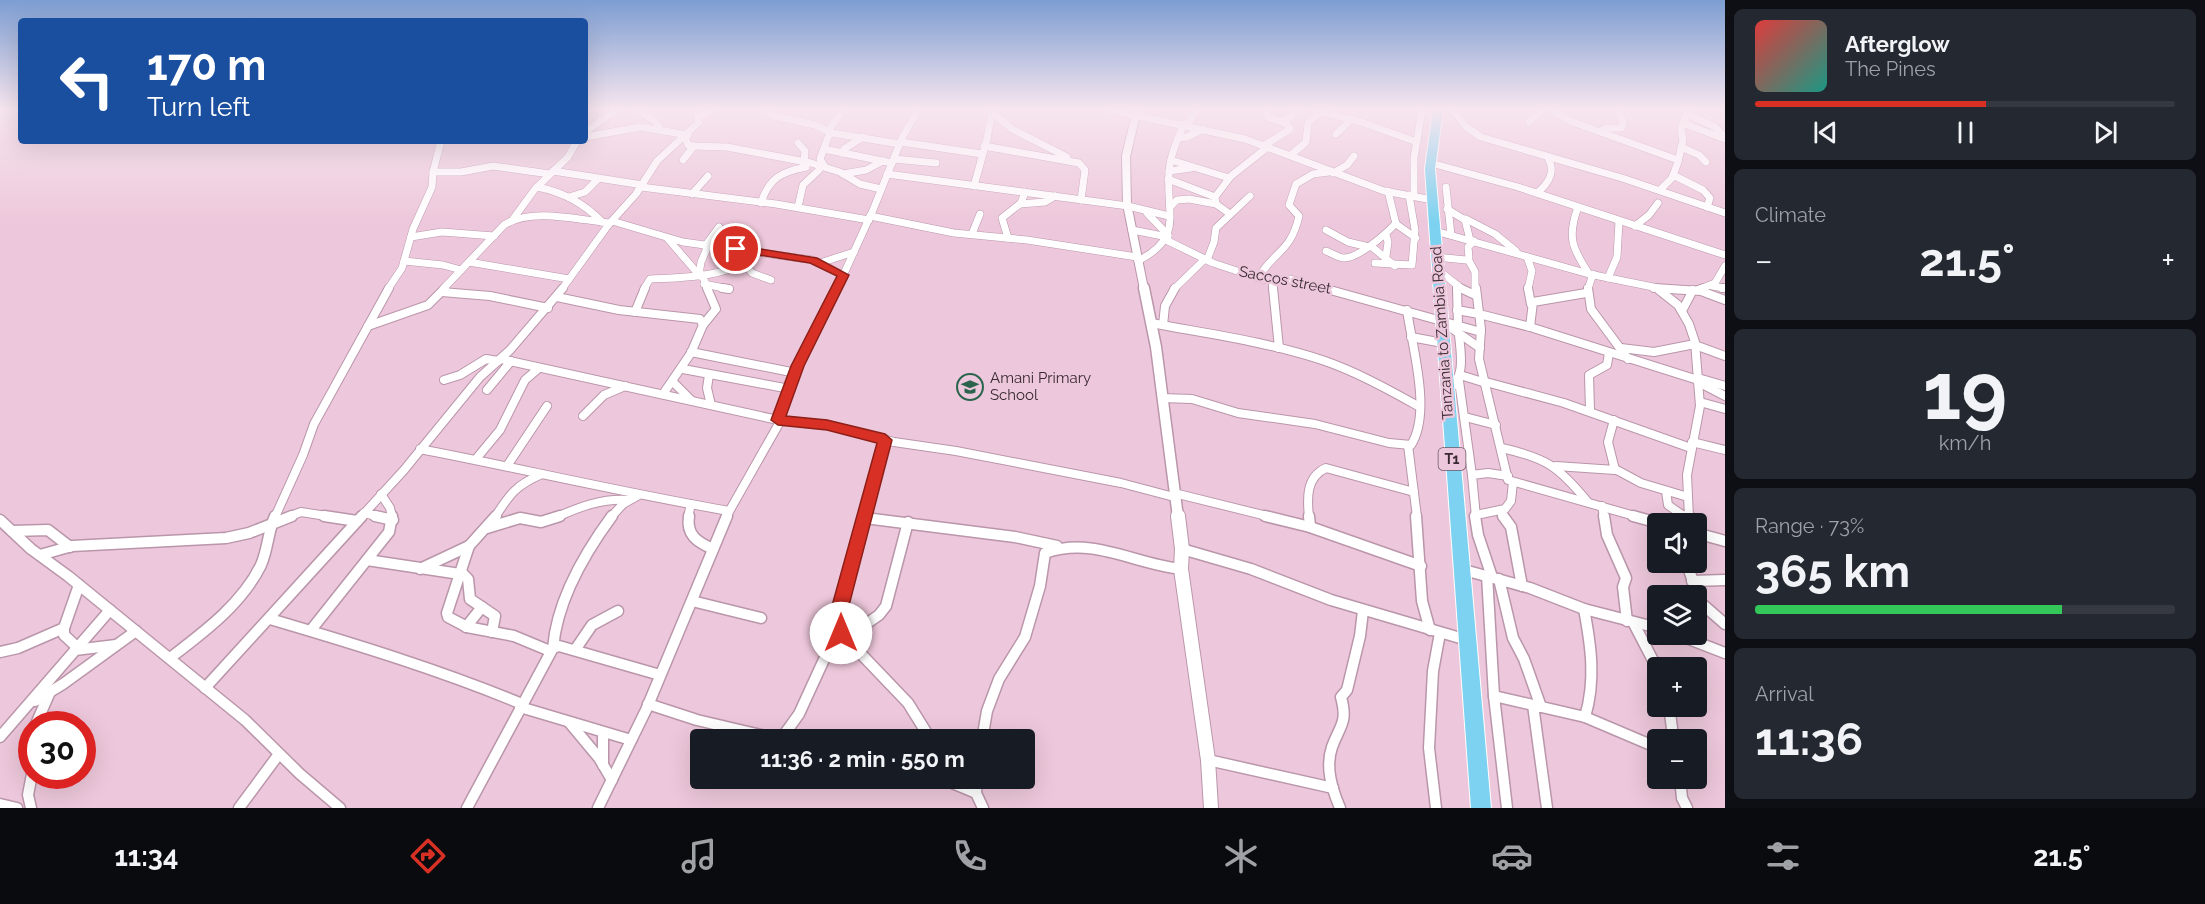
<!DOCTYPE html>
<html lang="en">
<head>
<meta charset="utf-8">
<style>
  body { margin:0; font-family:Raleway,sans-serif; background:#242831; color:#f1f3f6; height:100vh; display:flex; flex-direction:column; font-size:22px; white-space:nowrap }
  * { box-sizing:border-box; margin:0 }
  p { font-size:20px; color:#9ea1a6 }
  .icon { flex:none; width:33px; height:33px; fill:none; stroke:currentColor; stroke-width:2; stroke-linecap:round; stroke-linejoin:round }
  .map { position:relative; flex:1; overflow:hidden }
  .details { display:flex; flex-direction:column; gap:9px; padding:9px; background:#0d0f14; width:480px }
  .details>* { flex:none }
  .top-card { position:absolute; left:18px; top:18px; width:570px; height:126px; border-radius:6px; box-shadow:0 6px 24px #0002; background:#1a4fa0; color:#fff; overflow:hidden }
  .controls { position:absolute; left:1647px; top:513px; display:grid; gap:12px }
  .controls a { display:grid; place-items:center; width:60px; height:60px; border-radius:6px; background:#171b24; box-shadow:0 6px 24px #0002; font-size:30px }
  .speed { position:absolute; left:18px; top:711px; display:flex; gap:12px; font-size:30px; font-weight:700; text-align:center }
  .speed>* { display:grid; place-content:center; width:78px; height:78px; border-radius:50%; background:#171b24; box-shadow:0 6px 24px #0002; line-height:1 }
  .speed .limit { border:9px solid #d22; background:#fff; color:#111 }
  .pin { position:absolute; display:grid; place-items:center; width:51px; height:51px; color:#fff; margin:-26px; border:3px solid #fff; border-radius:50%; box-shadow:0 2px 6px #0007 }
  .me { position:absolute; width:66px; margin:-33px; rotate:0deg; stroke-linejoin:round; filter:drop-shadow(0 0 4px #0008) }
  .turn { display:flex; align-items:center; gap:21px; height:126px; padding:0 30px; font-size:27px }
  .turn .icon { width:78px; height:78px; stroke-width:2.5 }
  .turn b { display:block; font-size:42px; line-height:51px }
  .big { font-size:45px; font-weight:700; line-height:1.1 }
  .details .card { flex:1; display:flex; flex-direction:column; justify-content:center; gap:9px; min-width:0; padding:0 21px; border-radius:9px; background:#242831 }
  .details .dial { align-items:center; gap:0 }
  .dial b { font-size:78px; line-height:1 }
  .song { display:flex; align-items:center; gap:18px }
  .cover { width:72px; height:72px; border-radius:9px; background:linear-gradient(135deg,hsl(0 70% 55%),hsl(170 70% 35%)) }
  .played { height:6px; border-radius:3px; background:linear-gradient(90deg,#d93025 55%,#363941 55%) }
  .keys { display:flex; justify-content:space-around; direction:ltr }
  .heat { display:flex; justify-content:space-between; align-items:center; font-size:33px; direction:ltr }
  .charge { height:9px; border-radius:4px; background:linear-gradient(90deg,#34c759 73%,#363941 0) }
  .trip { position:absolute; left:690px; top:729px; width:345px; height:60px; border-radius:6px; background:#171b24; box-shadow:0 6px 24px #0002; font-weight:700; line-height:60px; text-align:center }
  .dock { display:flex; height:96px; justify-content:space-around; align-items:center; background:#090b0e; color:#9ea1a6 }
  .dock .icon { width:42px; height:42px }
  .dock .current { color:#d93025 }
  .dock b { font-size:27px; color:#f1f3f6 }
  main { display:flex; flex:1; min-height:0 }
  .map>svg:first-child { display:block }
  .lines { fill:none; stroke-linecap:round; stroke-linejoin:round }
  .minor-far2-casing { stroke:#ba96aa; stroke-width:8 }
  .minor-far1-casing { stroke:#ba96aa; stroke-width:10 }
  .minor-casing { stroke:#ba96aa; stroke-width:13 }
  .tertiary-far2-casing { stroke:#ba96aa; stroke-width:10 }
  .tertiary-far1-casing { stroke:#ba96aa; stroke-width:13 }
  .tertiary-casing { stroke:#ba96aa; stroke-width:16 }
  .trunk-casing { stroke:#fff; stroke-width:2 }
  .minor-far2 { stroke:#fff; stroke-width:7 }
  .minor-far1 { stroke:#fff; stroke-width:8 }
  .minor { stroke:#fff; stroke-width:10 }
  .tertiary-far2 { stroke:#fff; stroke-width:8 }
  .tertiary-far1 { stroke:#fff; stroke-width:10 }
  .tertiary { stroke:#fff; stroke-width:14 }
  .trunk { fill:#7cd2f0; fill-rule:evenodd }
  .route { fill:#d93025; stroke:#8d1f18; stroke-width:1.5 }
  .labels { text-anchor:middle; stroke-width:5; stroke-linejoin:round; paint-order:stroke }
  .shield { fill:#edc7db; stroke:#6f5965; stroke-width:1.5 }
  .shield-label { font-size:14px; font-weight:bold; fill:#392a32 }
  .street-label { font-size:15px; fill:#392a32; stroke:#edc7db }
  .poi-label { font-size:15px; fill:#392a32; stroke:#edc7db; text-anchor:start }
</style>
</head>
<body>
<main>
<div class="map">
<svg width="1725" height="808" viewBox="0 0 1725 808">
  <rect width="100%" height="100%" fill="#edc7db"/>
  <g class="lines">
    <defs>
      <g id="minor-far2">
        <path d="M639 110 655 121 660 129"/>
        <path d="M766 110 774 116 815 125 832 133 900 144"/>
        <path d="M1111 110 1245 139 1384 191 1433 200"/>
        <path d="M1265 110 1268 117 1287 124 1290 129 1265 145"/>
        <path d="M1314 110 1361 122 1417 142"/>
        <path d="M1453 110 1465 126 1481 137 1622 178 1725 213"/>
        <path d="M1551 110 1570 121 1678 160"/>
        <path d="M992 112 1012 129 1067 157"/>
        <path d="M1687 114 1715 127 1725 137"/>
        <path d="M698 118 712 110"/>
        <path d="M1529 122 1541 110"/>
        <path d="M1683 123 1725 139"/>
        <path d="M1287 124 1284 119 1290 118 1297 110"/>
        <path d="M1187 125 1197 110"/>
        <path d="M828 131 843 110"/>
        <path d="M1601 131 1606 128H1622L1623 121 1617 110"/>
        <path d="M585 132 616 110"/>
        <path d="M1336 134 1352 119"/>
        <path d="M585 137 640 127 688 135"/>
        <path d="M685 137 688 145 692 146 727 147 811 163 840 172 860 184 881 189"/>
        <path d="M1178 138 1187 137 1203 129"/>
        <path d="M901 142 982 154"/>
        <path d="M798 143 805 151 804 162"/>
        <path d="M984 146 1079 163 1085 170 1081 200"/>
        <path d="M1681 147 1699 155 1706 162"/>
        <path d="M824 149 892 163"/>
        <path d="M842 153 844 149 863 137"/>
        <path d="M1291 155 1306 142 1308 123 1321 111"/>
        <path d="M894 159 936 163"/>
        <path d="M683 160 694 146"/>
        <path d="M1171 160 1229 178"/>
        <path d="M1431 163 1518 187 1725 255"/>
        <path d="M825 167 820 159 830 132"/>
        <path d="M553 171 643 185"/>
        <path d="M1169 171 1191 168"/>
        <path d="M433 172H461L493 166 550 174"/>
        <path d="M1333 173 1347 165 1354 156"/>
        <path d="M843 174 866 170 883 161"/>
        <path d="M887 174 1128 206 1169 216"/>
        <path d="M1673 175 1703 190 1710 198 1707 207"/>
        <path d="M1168 179 1215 197"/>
        <path d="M974 186 987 139 992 110"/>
        <path d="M537 187C563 192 584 203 602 222"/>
        <path d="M641 187 776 204 869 220"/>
        <path d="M1446 187 1451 235"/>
        <path d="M1660 190 1672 178 1678 162 1683 140 1681 129 1688 110"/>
        <path d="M1388 191 1396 224 1416 238"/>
        <path d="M1537 193C1549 183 1556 172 1548 158"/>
        <path d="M692 194 708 176"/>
        <path d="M1414 196V158L1422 110"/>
        <path d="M569 197 585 192 598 179"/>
        <path d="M761 203C769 178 781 172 806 167"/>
        <path d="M1020 204 1045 202 1055 196"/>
        <path d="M798 207 803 185 819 170"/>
        <path d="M1170 207 1177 200 1189 199 1216 204"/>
        <path d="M1578 207C1567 237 1572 248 1589 274"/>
        <path d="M1447 209 1465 220 1470 240"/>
        <path d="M1147 213 1168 235"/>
        <path d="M1230 214 1216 204 1215 197 1231 176 1269 146"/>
        <path d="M870 216 954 233 1027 240 1137 257"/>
        <path d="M513 219 535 189 568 157 577 141"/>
        <path d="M1466 219 1495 234 1516 251"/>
        <path d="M612 221 683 242 813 260 843 275"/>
        <path d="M1635 226 1649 215 1658 203"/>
        <path d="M1132 230 1168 237"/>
        <path d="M1326 230 1348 242 1369 247"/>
        <path d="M1435 231 1589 274 1663 289"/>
        <path d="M972 234 980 214"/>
        <path d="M1386 235 1388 242 1386 256"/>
        <path d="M411 237 442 232 494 236"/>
        <path d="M1008 238 1002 218 1021 203 1025 192"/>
        <path d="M668 239 700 276"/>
        <path d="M1166 240 1213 263 1255 277 1272 281 1289 279 1329 289"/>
        <path d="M705 246 719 227"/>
        <path d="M1371 246 1395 266"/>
        <path d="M1326 251C1331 253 1339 258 1344 258 1359 258 1387 233 1396 223"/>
        <path d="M1436 257 1466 260 1469 258 1468 247 1474 241"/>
        <path d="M1527 257 1532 271 1528 289"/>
        <path d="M1468 259 1475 272V289"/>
        <path d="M1207 260 1214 242 1216 228 1250 196"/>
        <path d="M404 261 443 265 461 270"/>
        <path d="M1138 261C1184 237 1166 216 1169 173 1170 156 1177 140 1184 124"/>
        <path d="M469 262 569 279"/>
        <path d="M820 263 854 252"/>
        <path d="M1375 263 1412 265 1415 230 1409 195"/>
        <path d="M744 264 752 273 771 280"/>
        <path d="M1437 269 1462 289"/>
        <path d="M699 275 701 262 708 246"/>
        <path d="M702 275 708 289"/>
        <path d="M1258 278C1274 251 1291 252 1299 216L1289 205 1296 184 1313 174 1329 172"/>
        <path d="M1608 278 1617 257 1619 221"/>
        <path d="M1272 281 1273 289"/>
        <path d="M704 284 729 289"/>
        <path d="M1457 285V289"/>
        <path d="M1712 286 1725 288"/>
        <path d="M388 289 402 268 413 229 432 187 433 172 441 141"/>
        <path d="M443 289 504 225C531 207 579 220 610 223"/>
        <path d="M562 289 609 224 636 194 657 161 699 122 696 110"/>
        <path d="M644 289 650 279C677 278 741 277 755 252"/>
        <path d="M837 289 873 210 902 138 918 110"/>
        <path d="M1174 289 1205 259"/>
        <path d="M1588 289 1593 274"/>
        <path d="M1700 289 1715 283 1725 266"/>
      </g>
      <g id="minor-far1">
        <path d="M722 288 729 289"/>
        <path d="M1273 288 1279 348"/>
        <path d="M1323 288 1481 332"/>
        <path d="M1457 288 1458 326"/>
        <path d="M1460 288 1475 295"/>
        <path d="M1476 288 1481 329 1479 359 1508 480 1638 517"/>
        <path d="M1528 288 1531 304"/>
        <path d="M1588 288 1591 309 1628 359"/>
        <path d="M1654 288 1701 291 1725 300"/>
        <path d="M1722 288H1725"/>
        <path d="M1659 290 1678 305 1689 324 1695 342 1700 406 1687 475 1689 517"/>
        <path d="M1698 290 1704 288"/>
        <path d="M442 292 490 296 548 308"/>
        <path d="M557 297 619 310 700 319 703 325 691 353 663 394"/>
        <path d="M1457 310 1479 314"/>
        <path d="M1682 311 1693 290"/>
        <path d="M635 312 645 288"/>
        <path d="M1479 314 1530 327 1698 380"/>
        <path d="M1151 323C1209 334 1269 342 1325 361 1359 373 1389 390 1420 407"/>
        <path d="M1444 323 1480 348"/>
        <path d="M703 325 716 309 707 288"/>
        <path d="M1163 325 1165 306 1175 288"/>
        <path d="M368 326 428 305 445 288"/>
        <path d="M1530 327 1533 302 1586 293"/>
        <path d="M1411 337 1443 343"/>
        <path d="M1695 345 1725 356"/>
        <path d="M1621 348 1654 352 1695 344"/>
        <path d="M691 352 796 373"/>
        <path d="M501 359 778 420 827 425 894 442 956 451 1121 483 1174 497"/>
        <path d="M683 369 790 389"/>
        <path d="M709 375 707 388 711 405"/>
        <path d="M1460 375 1486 383"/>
        <path d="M1698 378 1725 386"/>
        <path d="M444 380 460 375 486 359 498 361"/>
        <path d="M1459 381 1472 475"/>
        <path d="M673 382 691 400"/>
        <path d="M1486 382 1564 403 1691 448"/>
        <path d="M1698 382 1725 396"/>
        <path d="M487 390 511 361"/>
        <path d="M1447 391C1466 378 1461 355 1459 335"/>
        <path d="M1162 398 1192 399 1238 413 1315 424 1389 443 1411 445C1432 412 1412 347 1407 310"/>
        <path d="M1700 402 1725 409"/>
        <path d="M1590 410 1589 375 1607 365 1609 353"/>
        <path d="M583 416 604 395 625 386"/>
        <path d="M1465 417 1496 425"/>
        <path d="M778 420 798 366 837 288"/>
        <path d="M1692 442 1725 450"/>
        <path d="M1408 445 1417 517"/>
        <path d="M1502 448C1546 458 1558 466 1587 501"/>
        <path d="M420 449C523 469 625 493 729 511"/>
        <path d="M476 459 500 430 525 380 539 368"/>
        <path d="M507 466 547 406"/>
        <path d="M1556 466 1615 470 1608 442 1614 420"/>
        <path d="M1615 469 1641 483 1688 497"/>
        <path d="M1666 491 1668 505 1685 517"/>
        <path d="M1174 493 1271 517"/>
        <path d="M381 494 390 508 392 517"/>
        <path d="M1602 506 1604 517"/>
        <path d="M1501 512 1504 517"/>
        <path d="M364 513 381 517"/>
        <path d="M1476 515 1505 509 1511 501 1513 482"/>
        <path d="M275 517 303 455 314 424 389 288"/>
        <path d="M288 517 301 512 333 517"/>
        <path d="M361 517 404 470 480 377 510 350 563 288"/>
        <path d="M495 517C510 494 516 485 542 474"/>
        <path d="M557 517C579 507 603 498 628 500"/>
        <path d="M611 517 623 504 639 495"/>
        <path d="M688 517 691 504"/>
        <path d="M726 517 781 420"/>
        <path d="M864 517 885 439"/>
        <path d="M1309 517C1307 498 1306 477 1326 468L1414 492"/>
        <path d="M1476 517 1472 475 1488 473 1508 476"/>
      </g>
      <g id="minor">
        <path d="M324 516 357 521"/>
        <path d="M375 516 393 520"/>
        <path d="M496 516 469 546 447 613 448 617 467 627 514 636 550 651"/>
        <path d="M689 516C686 535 697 542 713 549"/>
        <path d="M864 516 838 613 841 633 908 703 931 740"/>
        <path d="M1265 516 1310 527 1421 566"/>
        <path d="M1309 516 1310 527"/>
        <path d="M1416 516 1422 601 1430 630"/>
        <path d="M1475 516 1478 535 1492 577"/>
        <path d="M1503 516 1511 527 1522 586"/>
        <path d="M1604 516 1607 535 1626 578 1623 587 1627 621"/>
        <path d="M1633 516 1662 524"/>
        <path d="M1683 516 1689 519"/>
        <path d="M1689 516V524"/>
        <path d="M865 518 1015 537 1057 546"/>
        <path d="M0 520 31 549 68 576 245 720 300 774 340 808"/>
        <path d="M487 528 520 518 541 522 560 516"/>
        <path d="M12 531 48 530 70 547"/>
        <path d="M1696 533 1725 541"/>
        <path d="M1182 549 1251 569 1331 600 1467 640"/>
        <path d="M40 555 72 546 226 538 249 533 292 516"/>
        <path d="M367 560 460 574"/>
        <path d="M1686 562 1701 603 1725 624"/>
        <path d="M420 569 469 546"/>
        <path d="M1464 570 1530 588 1584 609 1658 628"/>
        <path d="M461 572 468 579 470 599 495 616 492 632"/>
        <path d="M1487 575 1494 696 1507 808"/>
        <path d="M1499 579 1513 638 1524 659 1541 707"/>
        <path d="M1692 581 1725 580"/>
        <path d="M692 601 761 618"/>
        <path d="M1584 609C1591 646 1596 680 1585 717"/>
        <path d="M270 619C355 644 440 670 522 704"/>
        <path d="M1633 622 1658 670"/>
        <path d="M466 627 482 607"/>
        <path d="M311 630 389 532 392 516"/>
        <path d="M1676 634 1725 653"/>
        <path d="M846 638 879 615 886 606 908 522"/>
        <path d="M77 647 64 635V628L79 585"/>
        <path d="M553 648C557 600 584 554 612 516"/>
        <path d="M75 650 116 645"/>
        <path d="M575 650 592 625 618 611"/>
        <path d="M0 652 18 648 64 628"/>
        <path d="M170 658C204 632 242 604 261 565 268 549 268 531 275 516"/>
        <path d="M205 688 362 516"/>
        <path d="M1494 696 1585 717 1658 748"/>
        <path d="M35 701 63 684 136 631"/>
        <path d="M648 704 697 720 782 740"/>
        <path d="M1533 705 1547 808"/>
        <path d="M1669 706 1672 728 1670 740"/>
        <path d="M520 707 631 740"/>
        <path d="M569 722 599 758 612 780"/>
        <path d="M36 724 50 692"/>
        <path d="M603 733V765"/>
        <path d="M0 737 110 610"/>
        <path d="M781 739 799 714 832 642 841 633"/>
        <path d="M982 740 987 711 999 679 1025 637 1040 586 1045 553C1094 536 1133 564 1181 569"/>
        <path d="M1208 760 1333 788"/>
        <path d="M940 778 976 793 983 808"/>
        <path d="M1680 778 1682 798 1687 808"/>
        <path d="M976 793 977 778"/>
        <path d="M0 804 17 808"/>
        <path d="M31 808 28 795 32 774"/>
        <path d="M239 808 279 754"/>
        <path d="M467 808 553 648 559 646 660 675"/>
        <path d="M598 808 646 710 727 516"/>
        <path d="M1340 808C1332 789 1325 767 1332 747 1340 725 1348 723 1341 697L1347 690 1360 636 1363 611"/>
        <path d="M1436 808 1429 748 1433 671 1440 633"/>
      </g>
      <path id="tertiary-far2" d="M1137 110 1126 156 1127 204 1144 289"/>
      <path id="tertiary-far1" d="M1144 288 1156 347 1178 517"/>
      <path id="tertiary" d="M1178 516 1182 549 1181 569 1208 760 1211 808"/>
      <path id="trunk" d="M1433 110H1443L1435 169 1491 808H1471L1425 169Z"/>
    </defs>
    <use href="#minor-far2" class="minor-far2-casing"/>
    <use href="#minor-far1" class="minor-far1-casing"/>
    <use href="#minor" class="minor-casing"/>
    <use href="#tertiary-far2" class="tertiary-far2-casing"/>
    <use href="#tertiary-far1" class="tertiary-far1-casing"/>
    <use href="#tertiary" class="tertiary-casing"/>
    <use href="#trunk" class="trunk-casing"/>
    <use href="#minor-far2" class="minor-far2"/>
    <use href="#minor-far1" class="minor-far1"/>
    <use href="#minor" class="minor"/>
    <use href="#tertiary-far2" class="tertiary-far2"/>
    <use href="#tertiary-far1" class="tertiary-far1"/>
    <use href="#tertiary" class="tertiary"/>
    <use href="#trunk" class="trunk"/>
  </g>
  <linearGradient id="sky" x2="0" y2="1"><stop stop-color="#7d9dd2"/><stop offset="0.49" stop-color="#f7e6ef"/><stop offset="1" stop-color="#f7e6ef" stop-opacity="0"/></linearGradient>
  <rect width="1725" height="223" fill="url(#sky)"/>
  <path class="route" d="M736 245 817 258 849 275 804 366 786 416 827 420 885 434 892 440 847 613 850 633 847 638 841 640 835 638 830 613 877 443 827 430 778 425 771 420 791 366 837 276 810 263 732 251V246Z"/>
  <defs>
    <symbol id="school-ring" viewBox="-11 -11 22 22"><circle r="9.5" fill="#edc7db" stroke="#2b644d" stroke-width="1.5"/><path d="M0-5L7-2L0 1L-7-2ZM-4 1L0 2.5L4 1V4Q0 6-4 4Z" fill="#2b644d"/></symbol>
  </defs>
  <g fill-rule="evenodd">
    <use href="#school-ring" x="955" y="372" width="30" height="30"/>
  </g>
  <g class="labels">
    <rect class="shield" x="1438.5" y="448" width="27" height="22" rx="4.5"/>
    <g class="shield-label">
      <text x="1452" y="464">T1</text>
    </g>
    <g class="street-label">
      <text transform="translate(1285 280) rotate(11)" y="5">Saccos street</text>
      <text transform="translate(1442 333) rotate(-94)" y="5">Tanzania to Zambia Road</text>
    </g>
    <g class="poi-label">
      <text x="990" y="383">Amani Primary<tspan x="990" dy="17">School</tspan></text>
    </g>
  </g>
</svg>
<div class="controls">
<a><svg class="icon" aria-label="sound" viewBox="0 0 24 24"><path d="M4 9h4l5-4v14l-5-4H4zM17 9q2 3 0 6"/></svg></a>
<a><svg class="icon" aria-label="layers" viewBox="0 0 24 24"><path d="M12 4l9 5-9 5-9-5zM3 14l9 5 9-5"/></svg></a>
<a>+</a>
<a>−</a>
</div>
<div class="speed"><div class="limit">30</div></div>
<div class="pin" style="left:736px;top:249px;background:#d93025"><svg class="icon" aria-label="arrive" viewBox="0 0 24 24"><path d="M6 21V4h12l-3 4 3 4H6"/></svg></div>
<svg class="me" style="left:841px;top:633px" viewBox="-20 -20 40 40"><circle r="19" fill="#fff"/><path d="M0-13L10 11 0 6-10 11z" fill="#d93025"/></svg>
<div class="trip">11:36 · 2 min · 550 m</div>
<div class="top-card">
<div class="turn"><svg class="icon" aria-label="left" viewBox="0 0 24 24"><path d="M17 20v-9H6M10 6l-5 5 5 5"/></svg><div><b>170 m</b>Turn left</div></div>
</div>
</div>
<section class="details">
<div class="card">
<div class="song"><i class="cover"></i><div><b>Afterglow</b><p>The Pines</p></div></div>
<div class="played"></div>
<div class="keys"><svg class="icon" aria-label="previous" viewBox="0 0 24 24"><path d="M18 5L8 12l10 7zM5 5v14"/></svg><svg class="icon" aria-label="pause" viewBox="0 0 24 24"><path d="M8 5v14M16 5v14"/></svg><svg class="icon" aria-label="next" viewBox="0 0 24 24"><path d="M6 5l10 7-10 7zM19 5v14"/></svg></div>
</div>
<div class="card"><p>Climate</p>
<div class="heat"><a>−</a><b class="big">21.5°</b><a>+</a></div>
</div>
<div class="card dial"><b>19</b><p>km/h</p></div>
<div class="card"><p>Range · 73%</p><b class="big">365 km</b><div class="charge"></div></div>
<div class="card"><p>Arrival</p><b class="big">11:36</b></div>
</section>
</main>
<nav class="dock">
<b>11:34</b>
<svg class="icon current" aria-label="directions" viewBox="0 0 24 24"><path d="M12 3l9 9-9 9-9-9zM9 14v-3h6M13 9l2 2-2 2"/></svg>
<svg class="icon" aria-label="music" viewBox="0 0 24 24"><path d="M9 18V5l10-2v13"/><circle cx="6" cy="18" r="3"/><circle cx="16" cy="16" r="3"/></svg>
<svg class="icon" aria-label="phone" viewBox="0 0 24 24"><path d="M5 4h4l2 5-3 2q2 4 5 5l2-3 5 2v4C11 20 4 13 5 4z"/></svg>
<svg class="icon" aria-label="climate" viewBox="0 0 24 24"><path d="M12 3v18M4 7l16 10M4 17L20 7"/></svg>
<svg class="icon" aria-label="car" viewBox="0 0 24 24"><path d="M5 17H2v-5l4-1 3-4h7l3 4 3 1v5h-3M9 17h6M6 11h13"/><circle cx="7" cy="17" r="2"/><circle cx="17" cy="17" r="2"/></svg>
<svg class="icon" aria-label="filters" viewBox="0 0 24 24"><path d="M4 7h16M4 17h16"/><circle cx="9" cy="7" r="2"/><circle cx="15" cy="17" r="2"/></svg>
<b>21.5°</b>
</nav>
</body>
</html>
